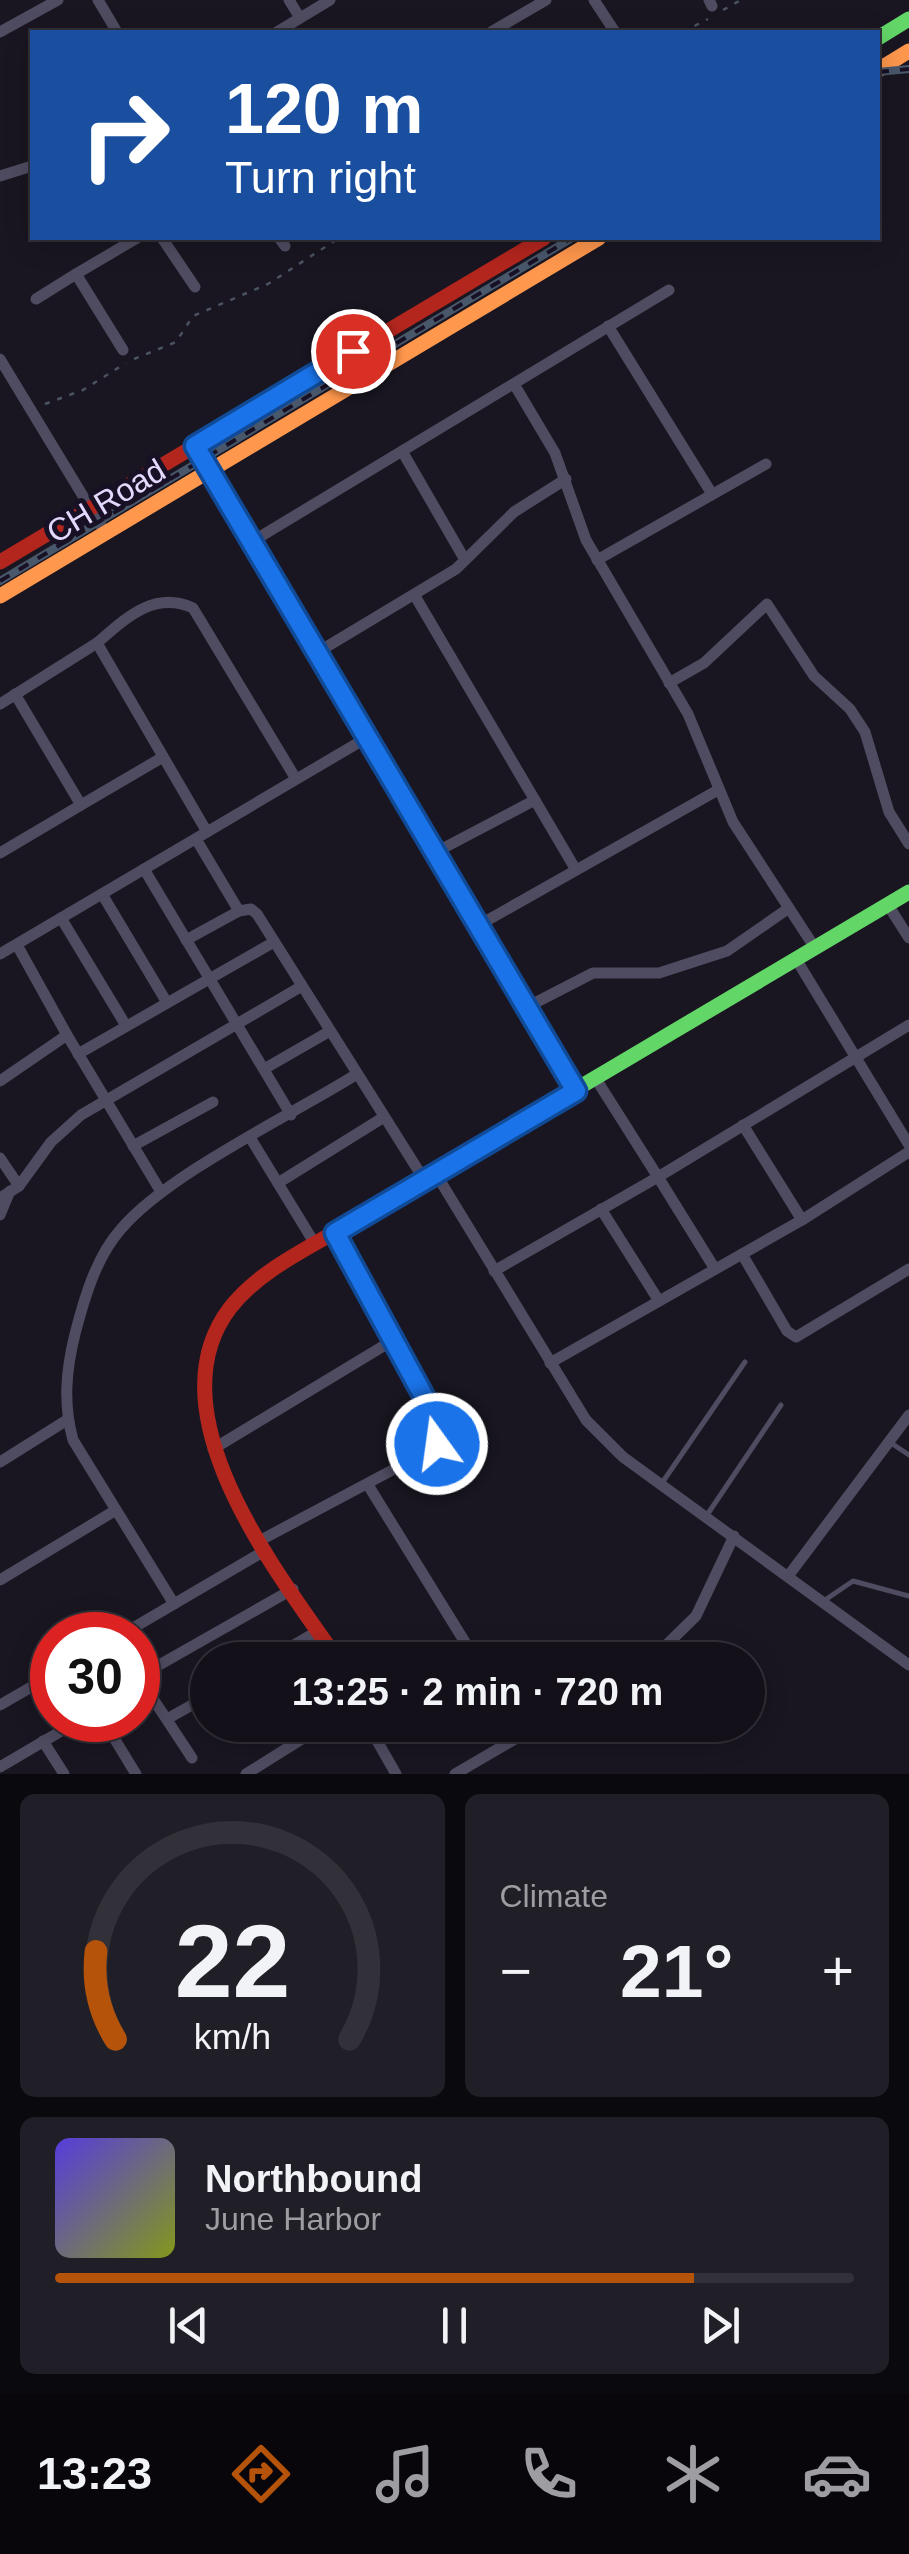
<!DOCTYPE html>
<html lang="en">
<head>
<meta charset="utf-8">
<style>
  body { margin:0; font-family:Helvetica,sans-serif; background:#201e26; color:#f1f3f6; height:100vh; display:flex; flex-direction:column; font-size:38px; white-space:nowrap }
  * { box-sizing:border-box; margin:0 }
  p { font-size:32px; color:#9d9da2 }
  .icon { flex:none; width:55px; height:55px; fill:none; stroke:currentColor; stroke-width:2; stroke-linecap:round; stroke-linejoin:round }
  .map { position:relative; height:1774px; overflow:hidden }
  .details { display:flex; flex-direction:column; gap:20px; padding:20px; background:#0a090e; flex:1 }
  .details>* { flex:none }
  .banner { position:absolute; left:30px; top:30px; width:850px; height:210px; border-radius:0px; box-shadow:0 5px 25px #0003,0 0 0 2px #323038; background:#1a4fa0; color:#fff; overflow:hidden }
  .speed { position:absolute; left:30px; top:1612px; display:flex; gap:20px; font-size:50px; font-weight:700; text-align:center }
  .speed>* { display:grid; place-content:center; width:130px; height:130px; border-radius:50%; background:#131019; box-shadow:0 5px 25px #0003,0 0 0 2px #323038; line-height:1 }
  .speed .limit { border:15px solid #d22; background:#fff; color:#111 }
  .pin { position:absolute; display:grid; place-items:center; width:85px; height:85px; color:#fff; margin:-42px; border:5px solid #fff; border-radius:50%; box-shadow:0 2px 10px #0007 }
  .me { position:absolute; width:110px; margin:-55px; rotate:346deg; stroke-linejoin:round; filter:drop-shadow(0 0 8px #0008) }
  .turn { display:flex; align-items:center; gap:35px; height:210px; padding:0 30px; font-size:45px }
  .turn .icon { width:130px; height:130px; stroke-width:2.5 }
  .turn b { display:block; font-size:70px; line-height:85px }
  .big { font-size:75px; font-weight:800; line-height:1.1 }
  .details .tile { flex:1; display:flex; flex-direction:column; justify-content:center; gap:15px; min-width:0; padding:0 35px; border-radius:15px; background:#201e26 }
  .details .dial { align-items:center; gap:0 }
  .dial svg { height:260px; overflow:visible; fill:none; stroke:#323038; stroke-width:7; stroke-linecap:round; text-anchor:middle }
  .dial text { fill:#f1f3f6; stroke:none }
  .song { display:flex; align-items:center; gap:30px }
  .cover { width:120px; height:120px; border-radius:15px; background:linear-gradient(135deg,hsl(250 70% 55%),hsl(70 70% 35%)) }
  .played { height:10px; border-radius:5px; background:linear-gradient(90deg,#b45309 80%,#323038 80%) }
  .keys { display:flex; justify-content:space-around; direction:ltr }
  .heat { display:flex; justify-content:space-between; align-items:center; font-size:55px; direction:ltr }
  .details .tiles { flex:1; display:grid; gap:20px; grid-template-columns:1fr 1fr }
  .tile:last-child { grid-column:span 2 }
  .trip { position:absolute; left:190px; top:1642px; width:575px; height:100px; border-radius:50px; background:#131019; box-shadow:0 5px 25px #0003,0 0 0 2px #323038; font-weight:800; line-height:100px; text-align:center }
  .menu { display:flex; height:160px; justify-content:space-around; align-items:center; background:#08060a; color:#9d9da2 }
  .menu .icon { width:70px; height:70px }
  .menu .selected { color:#b45309 }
  .menu b { font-size:45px; color:#f1f3f6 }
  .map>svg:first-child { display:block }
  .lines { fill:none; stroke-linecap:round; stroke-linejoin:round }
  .path { stroke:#4b5362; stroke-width:2.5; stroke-dasharray:5 8; stroke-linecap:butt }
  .lane { stroke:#4f4c61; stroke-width:5 }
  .street { stroke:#4f4c61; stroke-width:11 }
  .fast { stroke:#63d668; stroke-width:15 }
  .slow { stroke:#ff974d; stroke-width:15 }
  .jam { stroke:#b3261e; stroke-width:15 }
  .rail-casing { stroke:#49576a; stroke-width:8 }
  .rail { stroke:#181126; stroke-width:4; stroke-dasharray:11; stroke-linecap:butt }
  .route-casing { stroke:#114b97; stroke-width:25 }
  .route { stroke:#1a73e8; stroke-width:18 }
  .labels { text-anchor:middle; stroke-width:10; stroke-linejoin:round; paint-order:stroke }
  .street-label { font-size:32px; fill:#e2d9fd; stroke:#181126 }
</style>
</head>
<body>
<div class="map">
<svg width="909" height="1774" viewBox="0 0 909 1774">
  <rect width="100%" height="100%" fill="#191621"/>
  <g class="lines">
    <g class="path">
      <path d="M723 10 741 0"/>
      <path d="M683 32 708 19"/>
      <path d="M134 359 176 342 193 316 268 284 339 238"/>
      <path d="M45 404 83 390 126 363"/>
    </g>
    <g class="lane">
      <path d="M891 1443 909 1455"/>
      <path d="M662 1483 745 1362"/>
      <path d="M707 1515 781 1405"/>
      <path d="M825 1600 853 1581 909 1596"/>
    </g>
    <g class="street">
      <path d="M98 0 117 32"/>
      <path d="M289 0 300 18"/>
      <path d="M594 0 615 32"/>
      <path d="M709 0 712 6"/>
      <path d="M0 32 58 0"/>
      <path d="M277 32 330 0"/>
      <path d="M491 32 546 0"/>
      <path d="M0 176 32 166"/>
      <path d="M162 238 195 287"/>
      <path d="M279 238 285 246"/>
      <path d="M36 299 76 274"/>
      <path d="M608 326 712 494"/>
      <path d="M123 350 76 274 137 238"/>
      <path d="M0 359 106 534"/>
      <path d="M514 384 555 453 586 540 688 714 733 822 815 948"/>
      <path d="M195 446 576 1091"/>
      <path d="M402 451 465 560"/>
      <path d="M253 541 669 290"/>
      <path d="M597 560 766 464"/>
      <path d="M415 596 576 870"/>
      <path d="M318 652 456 569 514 512 566 479"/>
      <path d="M669 683 704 663 767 604 814 676 850 709 865 732 889 812 909 844"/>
      <path d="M15 694 81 805 163 757"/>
      <path d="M0 704 97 643"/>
      <path d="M207 832 97 643C126 618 154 590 193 608L296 779"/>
      <path d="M436 852 535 800"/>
      <path d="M0 853 81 805"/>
      <path d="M144 869 291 1115"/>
      <path d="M102 894 166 1001"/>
      <path d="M888 905 909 938"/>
      <path d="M239 911 251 909 257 914 425 1181"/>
      <path d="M61 918 125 1024"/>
      <path d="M479 925 718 790"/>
      <path d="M186 940 239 911 196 839"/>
      <path d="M0 954 368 737"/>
      <path d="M796 959 909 1145"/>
      <path d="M527 1007 593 973H659L727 951 789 908"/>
      <path d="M67 1035 161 1192"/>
      <path d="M78 1054 274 942"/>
      <path d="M264 1069 330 1031"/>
      <path d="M0 1081 67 1035 17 945"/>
      <path d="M743 1125 802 1220 909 1152"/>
      <path d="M251 1139 315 1244"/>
      <path d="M133 1146 213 1102"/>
      <path d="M0 1158 19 1186 0 1198"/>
      <path d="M436 1174 586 1420 623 1457 909 1665"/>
      <path d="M278 1183 384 1117"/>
      <path d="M19 1186 51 1142 81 1115 302 986"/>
      <path d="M601 1209 659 1301"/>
      <path d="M0 1215 10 1191"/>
      <path d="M742 1254 787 1331 796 1337 909 1269"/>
      <path d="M715 1269 658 1177 909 1025"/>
      <path d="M494 1271 658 1177 596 1079"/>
      <path d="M550 1363 802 1220"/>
      <path d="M213 1449 395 1339"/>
      <path d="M0 1462 67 1420"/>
      <path d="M368 1485 476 1660"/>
      <path d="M261 1540 430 1450 441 1439V1428L335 1233"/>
      <path d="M789 1575 909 1415"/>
      <path d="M0 1580 116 1510"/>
      <path d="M174 1604 73 1440C63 1404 66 1370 75 1334 84 1299 96 1257 121 1229 169 1173 290 1116 357 1074"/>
      <path d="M121 1635 266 1550"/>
      <path d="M268 1660 318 1631"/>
      <path d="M651 1660 696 1616 734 1536"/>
      <path d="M138 1676 192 1758"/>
      <path d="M138 1677 293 1589"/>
      <path d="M0 1705 52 1675"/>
      <path d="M167 1719 208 1696"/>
      <path d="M103 1720 136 1774"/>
      <path d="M368 1725 396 1774"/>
      <path d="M43 1741 64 1774"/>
      <path d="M0 1767 80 1720"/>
      <path d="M246 1774 324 1725"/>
      <path d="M455 1774 539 1725"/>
    </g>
    <g class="fast">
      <path d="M878 38 909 19"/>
      <path d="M342 1228 909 892"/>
    </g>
    <g class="slow">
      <path d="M878 70 909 51"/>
      <path d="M0 596 599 238"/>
    </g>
    <g class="jam">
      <path d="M0 562 544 238"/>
      <path d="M338 1660C279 1575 150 1413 230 1308 258 1272 303 1251 342 1228"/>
    </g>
    <defs>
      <g id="rail">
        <path d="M878 72 909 69"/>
        <path d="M0 581 572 238"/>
      </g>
    </defs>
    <use href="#rail" class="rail-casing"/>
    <use href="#rail" class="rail"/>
  </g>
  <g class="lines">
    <defs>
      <path id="route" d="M353 351 195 446 576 1091 335 1233 441 1428 437 1444"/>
    </defs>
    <use href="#route" class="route-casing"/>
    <use href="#route" class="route"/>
  </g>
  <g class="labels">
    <g class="street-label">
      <text transform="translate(106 501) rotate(-31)" y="11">CH Road</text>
    </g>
  </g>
</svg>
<div class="speed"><div class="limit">30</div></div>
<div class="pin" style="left:353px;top:351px;background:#d93025"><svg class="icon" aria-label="arrive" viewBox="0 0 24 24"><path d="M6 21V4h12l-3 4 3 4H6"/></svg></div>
<svg class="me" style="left:437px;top:1444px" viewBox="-20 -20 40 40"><circle r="17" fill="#1a73e8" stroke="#fff" stroke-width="3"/><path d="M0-11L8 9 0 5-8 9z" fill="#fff"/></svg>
<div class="trip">13:25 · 2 min · 720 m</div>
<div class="banner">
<div class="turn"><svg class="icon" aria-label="right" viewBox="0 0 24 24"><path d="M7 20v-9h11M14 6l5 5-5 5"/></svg><div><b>120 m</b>Turn right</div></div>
</div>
</div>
<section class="details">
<div class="tiles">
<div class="tile dial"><svg viewBox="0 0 100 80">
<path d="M14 69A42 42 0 1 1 86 69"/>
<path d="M14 69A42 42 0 0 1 8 42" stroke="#b45309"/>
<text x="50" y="56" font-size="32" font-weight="700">22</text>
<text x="50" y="72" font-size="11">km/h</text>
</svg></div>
<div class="tile"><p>Climate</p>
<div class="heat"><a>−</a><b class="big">21°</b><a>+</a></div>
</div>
<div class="tile">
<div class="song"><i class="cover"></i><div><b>Northbound</b><p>June Harbor</p></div></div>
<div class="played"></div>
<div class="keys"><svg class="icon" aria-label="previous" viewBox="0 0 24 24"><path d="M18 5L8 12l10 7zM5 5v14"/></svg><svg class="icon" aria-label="pause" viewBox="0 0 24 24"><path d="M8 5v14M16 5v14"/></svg><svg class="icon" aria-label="next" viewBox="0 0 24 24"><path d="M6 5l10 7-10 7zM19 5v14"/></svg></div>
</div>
</div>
</section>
<nav class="menu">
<b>13:23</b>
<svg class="icon selected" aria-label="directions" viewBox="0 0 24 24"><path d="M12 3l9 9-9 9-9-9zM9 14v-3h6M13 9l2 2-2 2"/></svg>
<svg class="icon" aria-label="music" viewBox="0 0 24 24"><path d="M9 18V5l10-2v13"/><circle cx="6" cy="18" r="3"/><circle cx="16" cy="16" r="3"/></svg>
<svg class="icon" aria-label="phone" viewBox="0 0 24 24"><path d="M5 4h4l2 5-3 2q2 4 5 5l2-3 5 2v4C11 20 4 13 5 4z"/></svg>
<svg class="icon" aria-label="climate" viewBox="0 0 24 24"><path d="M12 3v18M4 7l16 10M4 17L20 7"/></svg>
<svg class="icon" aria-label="car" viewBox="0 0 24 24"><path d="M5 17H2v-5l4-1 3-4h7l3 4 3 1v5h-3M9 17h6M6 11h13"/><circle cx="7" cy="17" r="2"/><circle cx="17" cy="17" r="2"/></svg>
</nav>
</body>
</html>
